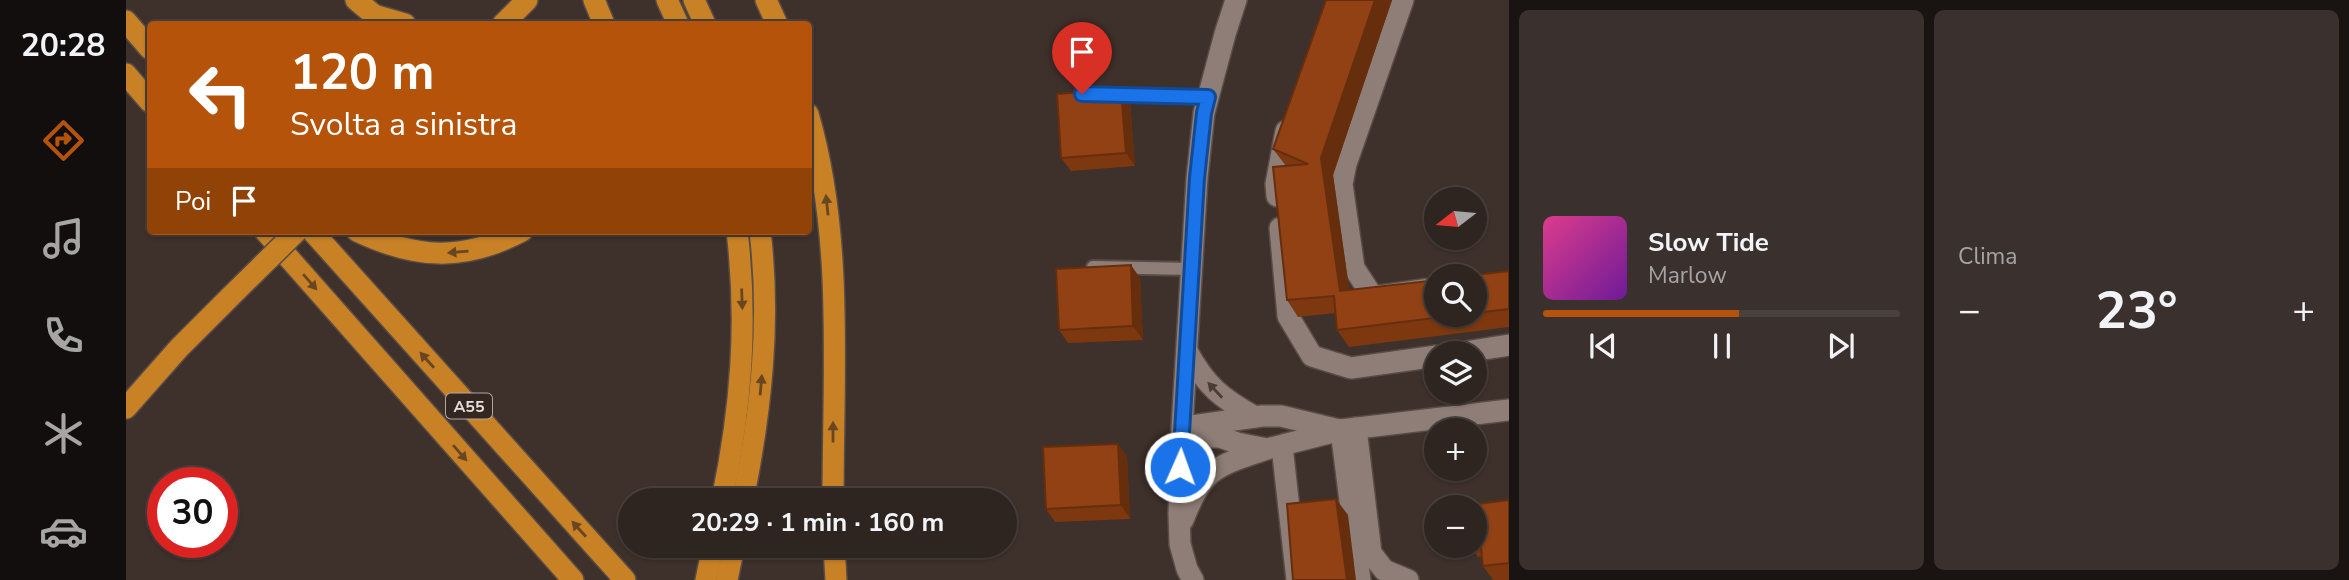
<!DOCTYPE html>
<html lang="it">
<head>
<meta charset="utf-8">
<style>
  body { margin:0; font-family:"Nunito Sans",sans-serif; background:#3a302d; color:#f1f3f6; height:100vh; display:flex; flex-direction:column; font-size:26px; white-space:nowrap }
  * { box-sizing:border-box; margin:0 }
  p { font-size:23px; color:#a7a4a5 }
  .icon { flex:none; width:38px; height:38px; fill:none; stroke:currentColor; stroke-width:2; stroke-linecap:round; stroke-linejoin:round }
  .map { position:relative; flex:1; overflow:hidden }
  .panel { display:flex; flex-direction:column; gap:10px; padding:10px; background:#191412; width:840px }
  .panel>* { flex:none }
  .hud { position:absolute; left:21px; top:21px; width:665px; height:214px; border-radius:7px; box-shadow:0 2px 5px #0004,0 0 0 2px #49413e; background:#b45309; color:#fff; overflow:hidden }
  .needle { width:46px; rotate:254deg }
  .fabs { position:absolute; left:1298px; top:187px; display:grid; gap:14px }
  .fabs a { display:grid; place-items:center; width:63px; height:63px; border-radius:50%; background:#2e2420; box-shadow:0 2px 5px #0004,0 0 0 2px #49413e; font-size:35px }
  .speed { position:absolute; left:21px; top:467px; display:flex; gap:14px; font-size:35px; font-weight:700; text-align:center }
  .speed>* { display:grid; place-content:center; width:91px; height:91px; border-radius:50%; background:#2e2420; box-shadow:0 2px 5px #0004,0 0 0 2px #49413e; line-height:1 }
  .speed .limit { border:10px solid #d22; background:#fff; color:#111 }
  .pin { position:absolute; display:grid; place-items:center; width:60px; height:60px; color:#fff; margin:-72px -30px; border-radius:50% 50% 50% 0; rotate:-45deg; box-shadow:0 0 7px #0007 }
  .pin .icon { rotate:45deg }
  .me { position:absolute; width:77px; margin:-38px; rotate:2deg; stroke-linejoin:round; filter:drop-shadow(0 0 5px #0008) }
  .turn { display:flex; align-items:center; gap:24px; height:147px; padding:0 28px; font-size:32px }
  .turn .icon { width:91px; height:91px; stroke-width:2.5 }
  .turn b { display:block; font-size:49px; line-height:60px }
  .then { display:flex; align-items:center; height:66px; padding:0 28px; background:#0003; gap:14px; font-size:26px }
  .big { font-size:52px; font-weight:700; line-height:1.1 }
  .panel .card { flex:1; display:flex; flex-direction:column; justify-content:center; gap:10px; min-width:0; padding:0 24px; border-radius:10px; background:#3a302d }
  .song { display:flex; align-items:center; gap:21px }
  .cover { width:84px; height:84px; border-radius:10px; background:linear-gradient(135deg,hsl(330 70% 55%),hsl(280 70% 35%)) }
  .played { height:7px; border-radius:4px; background:linear-gradient(90deg,#b45309 55%,#49413e 55%) }
  .keys { display:flex; justify-content:space-around; direction:ltr }
  .heat { display:flex; justify-content:space-between; align-items:center; font-size:38px; direction:ltr }
  .panel .tiles { flex:1; display:grid; gap:10px; grid-template-columns:repeat(2,1fr) }
  .trip { position:absolute; left:492px; top:488px; width:399px; height:70px; border-radius:35px; background:#2e2420; box-shadow:0 2px 5px #0004,0 0 0 2px #49413e; font-weight:700; line-height:70px; text-align:center }
  main { display:flex; flex:1; min-height:0 }
  .tab-bar { display:flex; flex-direction:column; width:126px; justify-content:space-around; align-items:center; background:#120e0d; color:#a7a4a5 }
  .tab-bar .icon { width:49px; height:49px }
  .tab-bar .active { color:#b45309 }
  .tab-bar b { font-size:32px; color:#f1f3f6 }
  .map>svg:first-child { display:block }
  .lines { fill:none; stroke-linecap:round; stroke-linejoin:round }
  .lane-casing { stroke:#584c46; stroke-width:16 }
  .street-casing { stroke:#584c46; stroke-width:24 }
  .highway-casing { stroke:#584c46; stroke-width:24 }
  .lane { stroke:#8f7e77; stroke-width:12 }
  .street { stroke:#8f7e77; stroke-width:21 }
  .highway { stroke:#c88125; stroke-width:21 }
  .highway-bridge-casing { stroke:#584c46; stroke-width:24; stroke-linecap:butt }
  .highway-bridge { stroke:#c88125; stroke-width:21 }
  .wall { fill:#7d3810 }
  .shaded-wall { fill:#662e0d }
  .building { fill:#914113; stroke:#662e0d; stroke-width:2 }
  .oneway { fill:#684622 }
  .oneway2 { fill:#4b3c36 }
  .route-casing { stroke:#114b97; stroke-width:18 }
  .route { stroke:#1a73e8; stroke-width:12 }
  .labels { text-anchor:middle; stroke-width:7; stroke-linejoin:round; paint-order:stroke }
  .shield { fill:#342620; stroke:#b2a8a3; stroke-width:2 }
  .shield-label { font-size:16px; font-weight:bold; fill:#e8dfdb }
</style>
</head>
<body>
<main>
<nav class="tab-bar">
<b>20:28</b>
<svg class="icon active" aria-label="directions" viewBox="0 0 24 24"><path d="M12 3l9 9-9 9-9-9zM9 14v-3h6M13 9l2 2-2 2"/></svg>
<svg class="icon" aria-label="music" viewBox="0 0 24 24"><path d="M9 18V5l10-2v13"/><circle cx="6" cy="18" r="3"/><circle cx="16" cy="16" r="3"/></svg>
<svg class="icon" aria-label="phone" viewBox="0 0 24 24"><path d="M5 4h4l2 5-3 2q2 4 5 5l2-3 5 2v4C11 20 4 13 5 4z"/></svg>
<svg class="icon" aria-label="climate" viewBox="0 0 24 24"><path d="M12 3v18M4 7l16 10M4 17L20 7"/></svg>
<svg class="icon" aria-label="car" viewBox="0 0 24 24"><path d="M5 17H2v-5l4-1 3-4h7l3 4 3 1v5h-3M9 17h6M6 11h13"/><circle cx="7" cy="17" r="2"/><circle cx="17" cy="17" r="2"/></svg>
</nav>
<div class="map">
<svg width="1383" height="580" viewBox="0 0 1383 580">
  <rect width="100%" height="100%" fill="#3e302a"/>
  <g class="lines">
    <defs>
      <g id="lane">
        <path d="M984 95 1082 97"/>
        <path d="M967 267 1066 269"/>
      </g>
      <g id="street">
        <path d="M1277 0 1220 164 1216 184 1228 268 1247 297 1311 288"/>
        <path d="M1151 196 1150 184 1160 131"/>
        <path d="M1154 228 1162 316 1186 356 1225 368 1311 356"/>
        <path d="M1061 351C1080 386 1095 398 1129 417"/>
        <path d="M1326 354 1383 345"/>
        <path d="M1066 426 1136 416H1155L1213 430"/>
        <path d="M1230 428 1245 553 1258 570 1282 580"/>
        <path d="M1215 430 1234 580"/>
        <path d="M1055 444 1081 437H1094L1111 443 1141 449 1215 430 1383 410"/>
        <path d="M1156 446 1171 580"/>
        <path d="M1057 520C1077 469 1088 467 1138 450"/>
        <path d="M1067 580 1061 569 1054 544 1053 514 1055 444 1071 178 1078 113 1099 34 1110 0"/>
      </g>
      <g id="highway">
        <path d="M230 0 259 24"/>
        <path d="M468 0 478 24"/>
        <path d="M541 0 552 24"/>
        <path d="M568 0 579 24"/>
        <path d="M640 0 651 24"/>
        <path d="M248 15 279 24"/>
        <path d="M0 21 24 49"/>
        <path d="M377 24 401 0"/>
        <path d="M0 74 24 102"/>
        <path d="M682 114C718 236 707 374 707 500"/>
        <path d="M139 231 447 580"/>
        <path d="M186 231 499 580"/>
        <path d="M231 231C289 259 338 262 396 231"/>
        <path d="M0 408 53 348 105 296"/>
        <path d="M596 500C615 409 622 324 611 231"/>
        <path d="M617 500C635 411 645 322 634 231"/>
        <path d="M708 546 710 580"/>
        <path d="M580 580 587 546"/>
        <path d="M601 580 608 546"/>
      </g>
    </defs>
    <use href="#lane" class="lane-casing"/>
    <use href="#street" class="street-casing"/>
    <use href="#highway" class="highway-casing"/>
    <use href="#lane" class="lane"/>
    <use href="#street" class="street"/>
    <use href="#highway" class="highway"/>
    <defs>
      <path id="highway-bridge" d="M105 296 171 231"/>
    </defs>
    <use href="#highway-bridge" class="highway-bridge-casing"/>
    <use href="#highway-bridge" class="highway-bridge"/>
  </g>
  <g class="wall">
    <path d="M1200 0H1266L1207 175 1223 290 1311 315H1349V276L1383 271V327L1223 347 1211 330 1210 313 1172 317 1161 300 1160 166 1147 149Z"/>
    <path d="M995 89 1004 102 1009 166 945 171 935 158Z"/>
    <path d="M1014 278 1017 340 942 343 933 330Z"/>
    <path d="M992 444 1001 457 1004 519 929 522 920 509Z"/>
    <path d="M1383 500V580H1367L1357 566 1356 556 1352 557 1344 546H1349V508Z"/>
  </g>
  <g class="shaded-wall">
    <path d="M1249 0H1266L1207 175 1226 308 1214 291 1195 158Z"/>
    <path d="M995 89 1004 102 1009 166 1000 153Z"/>
    <path d="M1005 265 1014 278 1017 340 1007 326Z"/>
    <path d="M992 444 1001 457 1004 519 995 505Z"/>
    <path d="M1210 499 1222 515 1230 580H1221Z"/>
  </g>
  <g class="building">
    <path d="M1200 0H1249L1195 158 1214 291 1311 280V315H1333L1211 330 1208 296 1161 300 1147 167 1182 164 1147 149Z"/>
    <path d="M995 89 1000 153 935 158 931 94Z"/>
    <path d="M1005 265 1007 326 933 330 930 269Z"/>
    <path d="M1383 271V309L1349 313V276H1339Z"/>
    <path d="M992 444 995 505 920 509 917 447Z"/>
    <path d="M1210 499 1221 580H1167L1161 504Z"/>
    <path d="M1383 500V563L1357 566 1354 539H1349V508H1337L1336 506Z"/>
  </g>
  <defs><path id="oneway-solid" d="M-6-.8H1V-3.2L6.5 0L1 3.2V.8H-6Z" transform="scale(1.75)"/></defs>
  <g class="oneway">
    <use href="#oneway-solid" transform="translate(701 205) rotate(-96)"/>
    <use href="#oneway-solid" transform="translate(332 252) rotate(175)"/>
    <use href="#oneway-solid" transform="translate(184 282) rotate(49)"/>
    <use href="#oneway-solid" transform="translate(616 299) rotate(88)"/>
    <use href="#oneway-solid" transform="translate(301 360) rotate(-132)"/>
    <use href="#oneway-solid" transform="translate(635 385) rotate(-85)"/>
    <use href="#oneway-solid" transform="translate(707 432) rotate(-90)"/>
    <use href="#oneway-solid" transform="translate(334 453) rotate(49)"/>
    <use href="#oneway-solid" transform="translate(453 529) rotate(-132)"/>
  </g>
  <use class="oneway2" href="#oneway-solid" transform="translate(1089 390) rotate(-133)"/>
  <g class="lines">
    <defs>
      <path id="route" d="M956 94 1082 97 1078 113 1071 178 1054 467"/>
    </defs>
    <use href="#route" class="route-casing"/>
    <use href="#route" class="route"/>
  </g>
  <g class="labels">
    <rect class="shield" x="320" y="393.5" width="46" height="25" rx="5"/>
    <g class="shield-label">
      <text x="343" y="412">A55</text>
    </g>
  </g>
</svg>
<div class="fabs">
<a><svg class="needle" viewBox="-14 -14 28 28"><path d="M0-13l5 13h-10z" fill="#e53935"/><path d="M0 13l5-13h-10z" fill="#a7a4a5"/></svg></a>
<a><svg class="icon" aria-label="search" viewBox="0 0 24 24"><circle cx="10" cy="10" r="6"/><path d="M15 15l6 6"/></svg></a>
<a><svg class="icon" aria-label="layers" viewBox="0 0 24 24"><path d="M12 4l9 5-9 5-9-5zM3 14l9 5 9-5"/></svg></a>
<a>+</a>
<a>−</a>
</div>
<div class="speed"><div class="limit">30</div></div>
<div class="pin" style="left:956px;top:94px;background:#d93025"><svg class="icon" aria-label="arrive" viewBox="0 0 24 24"><path d="M6 21V4h12l-3 4 3 4H6"/></svg></div>
<svg class="me" style="left:1054px;top:467px" viewBox="-20 -20 40 40"><circle r="17" fill="#1a73e8" stroke="#fff" stroke-width="3"/><path d="M0-11L8 9 0 5-8 9z" fill="#fff"/></svg>
<div class="trip">20:29 · 1 min · 160 m</div>
<div class="hud">
<div class="turn"><svg class="icon" aria-label="left" viewBox="0 0 24 24"><path d="M17 20v-9H6M10 6l-5 5 5 5"/></svg><div><b>120 m</b>Svolta a sinistra</div></div>
<div class="then">Poi<svg class="icon" aria-label="arrive" viewBox="0 0 24 24"><path d="M6 21V4h12l-3 4 3 4H6"/></svg></div>
</div>
</div>
<section class="panel">
<div class="tiles">
<div class="card">
<div class="song"><i class="cover"></i><div><b>Slow Tide</b><p>Marlow</p></div></div>
<div class="played"></div>
<div class="keys"><svg class="icon" aria-label="previous" viewBox="0 0 24 24"><path d="M18 5L8 12l10 7zM5 5v14"/></svg><svg class="icon" aria-label="pause" viewBox="0 0 24 24"><path d="M8 5v14M16 5v14"/></svg><svg class="icon" aria-label="next" viewBox="0 0 24 24"><path d="M6 5l10 7-10 7zM19 5v14"/></svg></div>
</div>
<div class="card"><p>Clima</p>
<div class="heat"><a>−</a><b class="big">23°</b><a>+</a></div>
</div>
</div>
</section>
</main>
</body>
</html>
